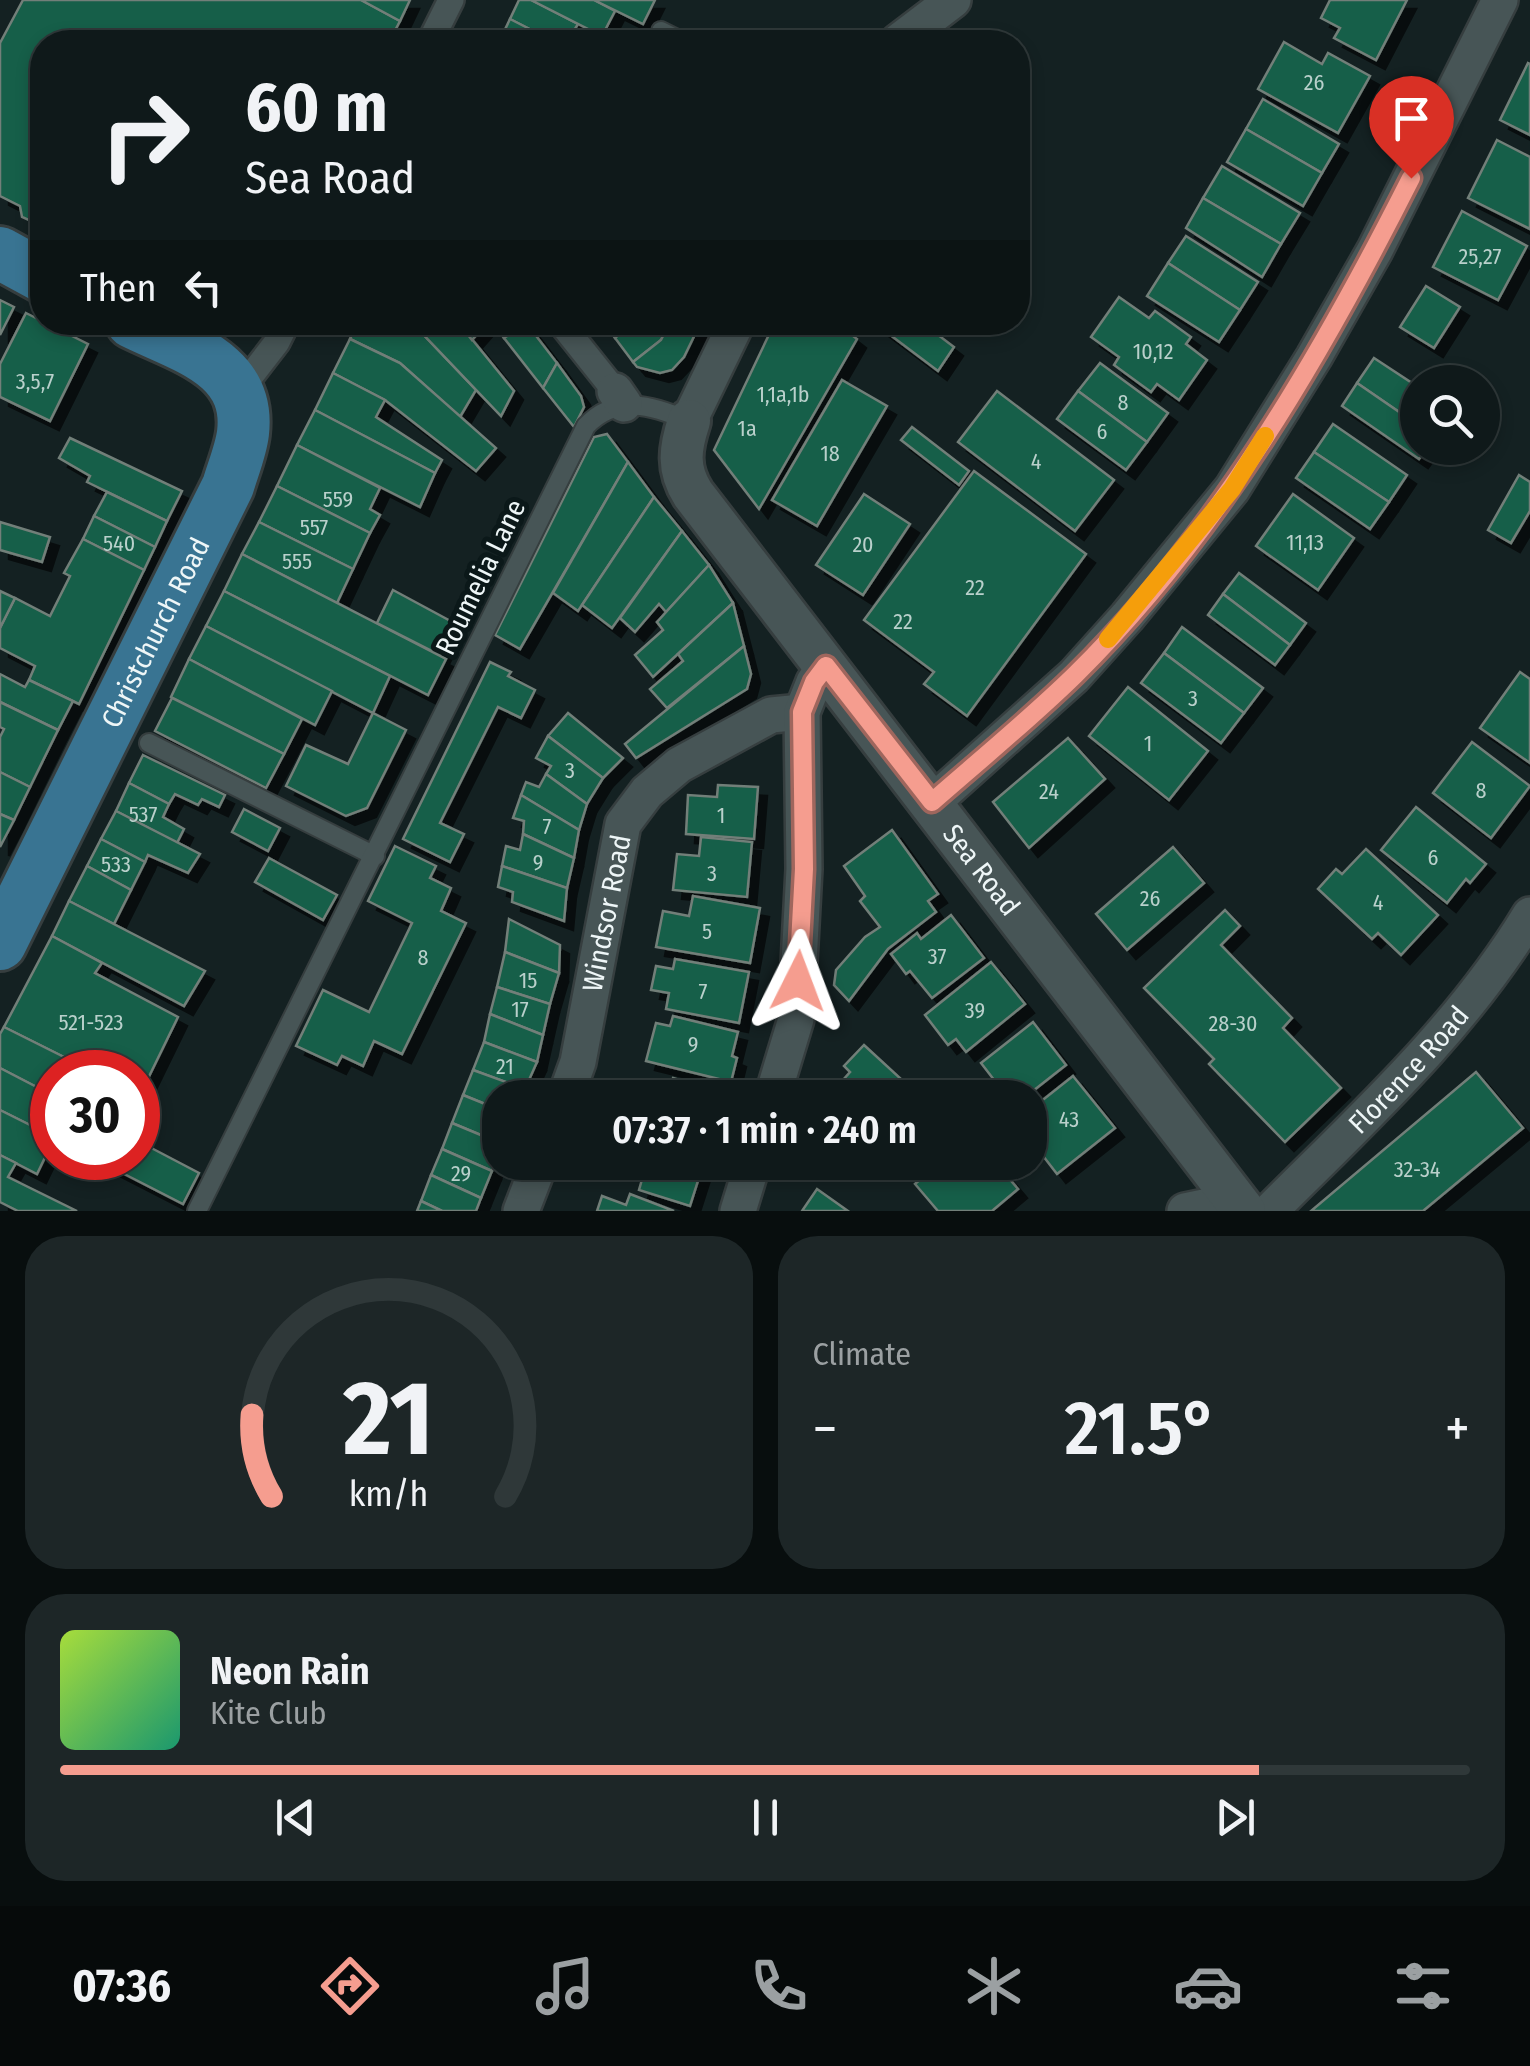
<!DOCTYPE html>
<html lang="en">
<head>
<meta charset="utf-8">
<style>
  body { margin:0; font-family:"Fira Sans Condensed",sans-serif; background:#1d2627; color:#f1f3f6; height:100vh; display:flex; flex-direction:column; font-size:38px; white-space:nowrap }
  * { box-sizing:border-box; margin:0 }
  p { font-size:32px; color:#9ba0a2 }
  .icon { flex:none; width:55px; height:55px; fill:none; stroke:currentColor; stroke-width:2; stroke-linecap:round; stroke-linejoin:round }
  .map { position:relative; height:1211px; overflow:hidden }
  .panel { display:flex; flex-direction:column; gap:25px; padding:25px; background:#080e0e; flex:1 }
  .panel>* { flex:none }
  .guide { position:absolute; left:30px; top:30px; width:1000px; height:305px; border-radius:40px; box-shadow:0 5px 15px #0003,0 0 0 2px #2f3839; background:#0f191a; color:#f1f3f6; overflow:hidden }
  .fabs { position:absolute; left:1400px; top:365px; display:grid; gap:20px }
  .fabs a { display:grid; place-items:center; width:100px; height:100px; border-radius:50%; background:#0f191a; box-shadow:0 5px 15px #0003,0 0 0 2px #2f3839; font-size:50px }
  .speed { position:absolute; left:30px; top:1050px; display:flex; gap:20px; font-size:50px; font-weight:700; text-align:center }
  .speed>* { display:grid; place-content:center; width:130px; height:130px; border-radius:50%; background:#0f191a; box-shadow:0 5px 15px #0003,0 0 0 2px #2f3839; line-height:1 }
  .speed .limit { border:15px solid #d22; background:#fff; color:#111 }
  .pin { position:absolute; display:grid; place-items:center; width:85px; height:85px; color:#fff; margin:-102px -42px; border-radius:50% 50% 50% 0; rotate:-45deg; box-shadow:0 0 10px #0007 }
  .pin .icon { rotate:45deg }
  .me { position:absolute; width:110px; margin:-55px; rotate:3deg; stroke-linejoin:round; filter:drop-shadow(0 0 8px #0008) }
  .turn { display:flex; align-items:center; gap:35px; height:210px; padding:0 50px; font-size:45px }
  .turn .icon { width:130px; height:130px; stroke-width:2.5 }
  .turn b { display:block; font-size:70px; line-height:85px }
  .then { display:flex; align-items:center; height:95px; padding:0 50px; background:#0003; gap:20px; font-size:38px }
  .big { font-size:75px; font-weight:600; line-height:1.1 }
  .panel .card { flex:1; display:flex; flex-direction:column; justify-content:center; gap:15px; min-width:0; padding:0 35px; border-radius:40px; background:#1d2627 }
  .panel .dial { align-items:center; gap:0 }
  .dial svg { height:260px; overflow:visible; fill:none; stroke:#2f3839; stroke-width:7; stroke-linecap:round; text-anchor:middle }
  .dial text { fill:#f1f3f6; stroke:none }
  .song { display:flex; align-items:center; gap:30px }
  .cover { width:120px; height:120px; border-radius:15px; background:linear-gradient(135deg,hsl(80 70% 55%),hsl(160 70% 35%)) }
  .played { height:10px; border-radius:5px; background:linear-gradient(90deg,#f59d8f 85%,#2f3839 85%) }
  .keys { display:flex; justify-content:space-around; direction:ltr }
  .heat { display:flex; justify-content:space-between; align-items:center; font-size:55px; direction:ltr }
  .panel .tiles { flex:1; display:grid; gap:25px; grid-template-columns:1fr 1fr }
  .card:last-child { grid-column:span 2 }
  .trip { position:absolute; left:482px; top:1080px; width:565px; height:100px; border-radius:40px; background:#0f191a; box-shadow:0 5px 15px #0003,0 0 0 2px #2f3839; font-weight:600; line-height:100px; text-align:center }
  .tab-bar { display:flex; height:160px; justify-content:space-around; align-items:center; background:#060a0a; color:#9ba0a2 }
  .tab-bar .icon { width:70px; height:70px }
  .tab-bar .active { color:#f59d8f }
  .tab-bar b { font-size:45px; color:#f1f3f6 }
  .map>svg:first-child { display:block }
  .building { fill:#195e48; stroke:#727f79; stroke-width:2.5; filter:url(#shadow) }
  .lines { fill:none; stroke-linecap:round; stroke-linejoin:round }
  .service-casing { stroke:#363e3f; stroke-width:22 }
  .pedestrian-casing { stroke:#363e3f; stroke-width:30 }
  .minor-casing { stroke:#363e3f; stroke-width:40 }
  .tertiary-casing { stroke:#363e3f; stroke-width:48 }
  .primary-casing { stroke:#363e3f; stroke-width:58 }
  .service { stroke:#475556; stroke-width:18 }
  .pedestrian { stroke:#475556; stroke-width:25 }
  .minor { stroke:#475556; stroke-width:35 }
  .tertiary { stroke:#475556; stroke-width:42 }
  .primary { stroke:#397492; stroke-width:52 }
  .route-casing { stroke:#9f665d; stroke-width:25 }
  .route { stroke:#f59d8f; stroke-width:18 }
  .slow { stroke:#f59e0b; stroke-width:18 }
  .labels { text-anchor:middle; stroke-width:10; stroke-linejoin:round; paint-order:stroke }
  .number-label { font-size:22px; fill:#b9d0cb }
  .street-label { font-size:28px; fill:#eef6f7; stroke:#0b1819 }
</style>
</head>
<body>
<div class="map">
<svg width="1530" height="1211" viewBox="0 0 1530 1211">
  <defs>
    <filter id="shadow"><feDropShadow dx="9" dy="9" stdDeviation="0" flood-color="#0009"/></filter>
  </defs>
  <rect width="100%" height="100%" fill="#142122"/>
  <g class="building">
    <path d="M23 0H361L400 21 389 42H42V226L22 217 20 206 0 196V43Z"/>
    <path d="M361 0H410L400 21Z"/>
    <path d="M519 0H531L578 24 567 42H555L510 19Z"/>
    <path d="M531 0H594L615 11 602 36Z"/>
    <path d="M594 0H655L643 24Z"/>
    <path d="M1330 0H1407L1376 60 1334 38 1340 28 1321 18Z"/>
    <path d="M510 19 555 42H499Z"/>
    <path d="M1284 42 1322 64 1328 53 1370 76 1338 133 1258 89Z"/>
    <path d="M1528 63 1530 64V135L1500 120Z"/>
    <path d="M1263 99 1339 144 1322 173 1246 129Z"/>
    <path d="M1246 129 1322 173 1303 206 1227 162Z"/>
    <path d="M1497 140 1530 157V229L1468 198Z"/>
    <path d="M1222 166 1300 213 1281 244 1203 198Z"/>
    <path d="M1203 198 1281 244 1262 277 1186 228Z"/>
    <path d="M1462 211 1527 246 1498 300 1433 267Z"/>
    <path d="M1186 236 1258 282 1240 310 1168 263Z"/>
    <path d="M1168 263 1240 310 1219 342 1147 296Z"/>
    <path d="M1426 286 1460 307 1434 348 1400 327Z"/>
    <path d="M1119 297 1149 318 1155 311 1191 337 1186 344 1207 360 1179 400 1157 384 1151 392 1114 365 1119 357 1091 337Z"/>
    <path d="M0 300 14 307 0 335Z"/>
    <path d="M26 313 88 344 50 421 0 397V364Z"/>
    <path d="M358 322H406L417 328 476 390 460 417 400 363 350 339Z"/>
    <path d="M406 322H458L514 391 501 416 417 328Z"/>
    <path d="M458 322H488L472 340Z"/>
    <path d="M492 322H526L527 324 504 338Z"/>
    <path d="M603 322H634L615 338Z"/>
    <path d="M634 322H670L661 340 633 362 615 338Z"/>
    <path d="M670 322H701L684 357 672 370 660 373 637 367 633 362 661 340Z"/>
    <path d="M775 322H835L857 339 759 509 714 450Z"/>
    <path d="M873 322H921L954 347 938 371Z"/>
    <path d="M527 324 557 363 543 388 504 338Z"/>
    <path d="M350 339 400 363 496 448 476 471 385 400 333 373Z"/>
    <path d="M1374 358 1418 387V425L1357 383Z"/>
    <path d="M557 363 581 396 584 407 574 427 543 388Z"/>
    <path d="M1100 363 1168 413 1147 442 1078 391Z"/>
    <path d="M333 373 385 400 376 417 442 460 435 473 315 410Z"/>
    <path d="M842 380 887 406 817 526 772 500Z"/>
    <path d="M1357 383 1418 425V448H1427L1419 459 1342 406Z"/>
    <path d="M997 391 1114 480 1075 531 958 442Z"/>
    <path d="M1078 391 1147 442 1126 470 1057 419Z"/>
    <path d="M315 410 435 473 420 507 297 445Z"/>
    <path d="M1333 424 1407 475 1389 502 1314 452Z"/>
    <path d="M912 427 969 471 959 485 901 440Z"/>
    <path d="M607 434 628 462 520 649 495 635 594 437Z"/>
    <path d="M70 438 182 491 167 521 87 482 90 476 59 458Z"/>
    <path d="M297 445 380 488 370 509 380 515 370 533 277 486Z"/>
    <path d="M1314 452 1389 502 1370 529 1296 478Z"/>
    <path d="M628 462 654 497 578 611 553 593Z"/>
    <path d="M974 471 1086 554 967 716 924 684 934 672 864 620Z"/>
    <path d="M1519 475 1530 482V511L1511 543 1488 530Z"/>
    <path d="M277 486 370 533 353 569 259 522Z"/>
    <path d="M107 492 167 521 155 547 94 516Z"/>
    <path d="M864 494 910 524 863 595 816 565Z"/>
    <path d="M1293 494 1354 538 1318 590 1256 546Z"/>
    <path d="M654 497 682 531 612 628 582 605Z"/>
    <path d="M94 516 155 547 144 570 83 539Z"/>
    <path d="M0 522 50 537 42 562 0 550Z"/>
    <path d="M259 522 353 569 337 603 242 554Z"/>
    <path d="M682 531 709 565 666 612 659 604 635 632 620 618Z"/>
    <path d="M83 539 144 570 79 704 29 680 35 666 0 648V628L15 598 50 616 70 576 64 573Z"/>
    <path d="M242 554 446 659 428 695 224 591Z"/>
    <path d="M709 565 733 603 653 677 635 655 663 630 657 622Z"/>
    <path d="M1239 573 1306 623 1290 645 1223 594Z"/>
    <path d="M393 590 456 624 440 655 377 623Z"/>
    <path d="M0 591 15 598 0 628Z"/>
    <path d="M224 591 390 676 373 713 206 626Z"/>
    <path d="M1223 594 1290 645 1275 665 1208 615Z"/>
    <path d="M733 603 744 646 667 708 650 689 683 661 678 654Z"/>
    <path d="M206 626 332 691 315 725 189 659Z"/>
    <path d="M1182 627 1263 688 1244 713 1164 653Z"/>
    <path d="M744 646 751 674 747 689 636 758 625 744Z"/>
    <path d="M1164 653 1244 713 1221 743 1141 683Z"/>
    <path d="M189 659 302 719 284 754 171 697Z"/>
    <path d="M490 662 511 672 508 676 535 690 521 718 498 707 440 823 464 834 450 862 403 839Z"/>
    <path d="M1520 672 1530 679V763L1480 728Z"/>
    <path d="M0 674 25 687 29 680 73 701 58 730 0 702Z"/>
    <path d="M1128 687 1208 751 1169 800 1089 736Z"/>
    <path d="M172 698 284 754 266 788 155 731Z"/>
    <path d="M0 702 58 730 30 787 0 772V737L4 729 0 727Z"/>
    <path d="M373 713 406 730 367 808 346 816 286 786 306 745 348 764Z"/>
    <path d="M568 713 623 758 603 778 548 736Z"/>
    <path d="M548 736 603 778 587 804 546 774 551 766 536 758Z"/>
    <path d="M1068 738 1105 779 1029 848 993 802Z"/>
    <path d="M1472 742 1530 786 1491 838 1433 793Z"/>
    <path d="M143 755 225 795 219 807 202 799 198 805 175 794 169 804 129 783Z"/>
    <path d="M0 772 30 787 14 820 0 814Z"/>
    <path d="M546 774 587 804 579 830 521 795 526 782 539 787Z"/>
    <path d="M129 783 169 804 163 817 184 829 177 843 116 811Z"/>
    <path d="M718 785 758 787 754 839 686 834 688 795 717 797Z"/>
    <path d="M521 795 579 830 574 858 523 834 524 821 513 818Z"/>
    <path d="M1416 807 1486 864 1470 883 1466 879 1447 903 1381 850Z"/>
    <path d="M244 809 280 828 268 851 232 832Z"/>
    <path d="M116 811 200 854 188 873 148 855 145 862 101 839Z"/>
    <path d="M0 814 14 820 0 847Z"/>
    <path d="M892 830 938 894 928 901 936 912 888 949 849 1001 834 985 836 970 865 937 880 927 860 901 865 896 844 866Z"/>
    <path d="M523 834 574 858 567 888 502 866 506 846 520 850Z"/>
    <path d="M701 837 752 842 747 897 673 890 677 854 699 856Z"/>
    <path d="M101 839 145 862 131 890 87 866Z"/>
    <path d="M395 846 436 866 430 878 451 888 441 911 466 923 402 1054 374 1041 363 1066 342 1056 337 1065 296 1046 323 990 369 1012 412 923 368 901Z"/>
    <path d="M1173 847 1204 883 1127 950 1096 914Z"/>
    <path d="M1366 849 1438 915 1401 955 1378 933 1372 939 1318 889 1336 869 1342 874Z"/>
    <path d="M269 858 337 895 323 920 255 882Z"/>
    <path d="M87 866 131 890 114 924 69 901Z"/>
    <path d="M502 866 567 888 564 921 512 902 513 892 498 887Z"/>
    <path d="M693 896 760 908 750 963 656 947 663 911 689 916Z"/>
    <path d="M69 901 205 971 184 1006 52 936Z"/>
    <path d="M1225 910 1240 926 1221 945 1292 1018 1283 1028 1341 1088 1285 1142 1209 1064 1214 1059 1144 988Z"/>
    <path d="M951 915 984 958 932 998 910 971 906 974 891 954 917 933 921 939Z"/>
    <path d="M509 919 560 945 559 973 505 952Z"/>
    <path d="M52 936 102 963 95 973 178 1017 138 1099V1072H94L4 1027Z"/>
    <path d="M505 952 559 973 550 1004 497 987Z"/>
    <path d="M675 959 749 972 739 1023 666 1009 669 993 651 990 656 966 673 969Z"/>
    <path d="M991 962 1025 1004 966 1052 956 1039 948 1045 925 1015Z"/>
    <path d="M497 987 550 1004 543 1035 490 1014Z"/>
    <path d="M490 1014 543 1035 537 1062 484 1042Z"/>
    <path d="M673 1016 738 1032 732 1056 737 1058 731 1082 646 1061 656 1023 670 1026Z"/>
    <path d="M1033 1022 1066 1065 1024 1098H1008L981 1063Z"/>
    <path d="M4 1027 94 1072H52V1095L0 1068V1034Z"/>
    <path d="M484 1042 537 1062 525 1089 473 1070Z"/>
    <path d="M864 1045 913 1090 906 1098H827L850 1072 844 1066Z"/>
    <path d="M0 1068 52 1095V1136L0 1110Z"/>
    <path d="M473 1070 525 1089 522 1098H500V1110L463 1095Z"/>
    <path d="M1476 1072 1523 1128 1423 1211H1311Z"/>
    <path d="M1073 1076 1115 1128 1057 1174 1030 1139V1110Z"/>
    <path d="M673 1078 726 1094 725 1098H667Z"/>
    <path d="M463 1095 500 1110V1143L452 1123Z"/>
    <path d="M0 1110 52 1136V1143L37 1174 0 1155Z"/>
    <path d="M452 1123 500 1143 492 1171 442 1149Z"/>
    <path d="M138 1141 199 1173 183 1204 93 1158H138Z"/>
    <path d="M442 1149 492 1171 481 1198 431 1175Z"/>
    <path d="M0 1155 16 1163 8 1177 77 1211H18L0 1202Z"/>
    <path d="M647 1162H704L690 1206 639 1190Z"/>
    <path d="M923 1162H995L1018 1189 992 1211H938L915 1184 930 1171Z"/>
    <path d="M431 1175 481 1198 476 1211H442L421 1201Z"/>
    <path d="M817 1189 848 1211H802Z"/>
    <path d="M630 1194 674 1211H597L602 1196 626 1205Z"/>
    <path d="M421 1201 442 1211H417Z"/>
  </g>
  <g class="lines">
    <defs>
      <g id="service">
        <path d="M661 31 683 42"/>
        <path d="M149 743 375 856"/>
        <path d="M197 1211 586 426C616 394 652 405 689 421"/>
      </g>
      <g id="pedestrian">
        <path d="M430 42 451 0"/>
        <path d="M560 322 615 391"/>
        <path d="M240 390 277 342 287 322"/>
      </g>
      <g id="minor">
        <path d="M898 42 953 0"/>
        <path d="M615 391 624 404"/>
        <path d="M689 421 737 322"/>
        <path d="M933 802 1074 676 1127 617 1232 489 1314 357 1375 250 1500 0"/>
        <path id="s1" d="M565 1098 578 1062 623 824 647 792 679 765 771 715 802 712"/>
        <path d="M772 1098 796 1019 804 869 802 712 814 682 826 666"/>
        <path d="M521 1211 540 1162"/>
        <path d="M738 1211 753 1162"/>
        <path d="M1185 1211 1209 1206 1230 1193"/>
        <path id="s2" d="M1270 1211C1363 1118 1461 1029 1530 915"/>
      </g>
      <g id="tertiary">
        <path id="s3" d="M689 421C680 448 677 469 693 494L1244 1211"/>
      </g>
      <g id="primary">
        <path d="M0 253 42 276"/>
        <path id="s4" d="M0 944 228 486C233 469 241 450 243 433 251 363 182 347 132 322"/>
      </g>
    </defs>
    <use href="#service" class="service-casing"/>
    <use href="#pedestrian" class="pedestrian-casing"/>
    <use href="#minor" class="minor-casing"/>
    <use href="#tertiary" class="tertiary-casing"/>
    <use href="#primary" class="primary-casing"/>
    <use href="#service" class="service"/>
    <use href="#pedestrian" class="pedestrian"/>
    <use href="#minor" class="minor"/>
    <use href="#tertiary" class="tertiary"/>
    <use href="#primary" class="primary"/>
  </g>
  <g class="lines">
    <defs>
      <path id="route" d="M798 981 804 869 802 712 814 682 826 666 932 802C980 760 1030 719 1075 675 1218 534 1321 356 1411 178"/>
    </defs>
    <use href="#route" class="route-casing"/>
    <use href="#route" class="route"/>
    <path class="slow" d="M1108 639 1232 489 1265 436"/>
  </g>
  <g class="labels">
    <g class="number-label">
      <text x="1314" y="90">26</text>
      <text x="1480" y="264">25,27</text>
      <text x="1153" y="359">10,12</text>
      <text x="35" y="389">3,5,7</text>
      <text x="783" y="402">1,1a,1b</text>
      <text x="1123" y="410">8</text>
      <text x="747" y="436">1a</text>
      <text x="1102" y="439">6</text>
      <text x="830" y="461">18</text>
      <text x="1036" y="469">4</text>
      <text x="338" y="507">559</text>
      <text x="314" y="535">557</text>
      <text x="1305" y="550">11,13</text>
      <text x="119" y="551">540</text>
      <text x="863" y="552">20</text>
      <text x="297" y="569">555</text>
      <text x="975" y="595">22</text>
      <text x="903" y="629">22</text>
      <text x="1193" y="706">3</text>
      <text x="1148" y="751">1</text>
      <text x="570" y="778">3</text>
      <text x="1481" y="798">8</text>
      <text x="1049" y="799">24</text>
      <text x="143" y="822">537</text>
      <text x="721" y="823">1</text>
      <text x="547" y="834">7</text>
      <text x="1433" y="865">6</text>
      <text x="538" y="870">9</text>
      <text x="116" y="872">533</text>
      <text x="712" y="881">3</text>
      <text x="1150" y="906">26</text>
      <text x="1378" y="910">4</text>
      <text x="707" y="939">5</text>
      <text x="937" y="964">37</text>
      <text x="423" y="965">8</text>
      <text x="528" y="988">15</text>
      <text x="703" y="999">7</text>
      <text x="520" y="1017">17</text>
      <text x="975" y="1018">39</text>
      <text x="91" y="1030">521-523</text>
      <text x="1233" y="1031">28-30</text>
      <text x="693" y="1052">9</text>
      <text x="505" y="1074">21</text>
      <text x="1069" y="1127">43</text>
      <text x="1417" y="1177">32-34</text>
      <text x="461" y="1181">29</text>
    </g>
    <g class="street-label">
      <text transform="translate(480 577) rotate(-64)" y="10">Roumelia Lane</text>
      <text dy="10" stroke="none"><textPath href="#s4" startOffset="348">Christchurch Road</textPath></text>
      <text dy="10" stroke="none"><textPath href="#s3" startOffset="550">Sea Road</textPath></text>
      <text dy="10" stroke="none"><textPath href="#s1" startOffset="190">Windsor Road</textPath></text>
      <text dy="10" stroke="none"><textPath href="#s2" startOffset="198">Florence Road</textPath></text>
    </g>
  </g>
</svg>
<div class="fabs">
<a><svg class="icon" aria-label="search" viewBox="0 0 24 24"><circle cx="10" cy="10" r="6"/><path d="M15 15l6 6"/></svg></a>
</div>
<div class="speed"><div class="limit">30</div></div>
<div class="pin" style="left:1411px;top:178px;background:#d93025"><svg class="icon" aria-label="arrive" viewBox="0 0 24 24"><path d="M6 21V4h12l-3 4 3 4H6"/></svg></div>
<svg class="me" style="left:798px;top:981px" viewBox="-20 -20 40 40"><path d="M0-17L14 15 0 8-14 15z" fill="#f59d8f" stroke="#fff" stroke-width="4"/></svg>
<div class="trip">07:37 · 1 min · 240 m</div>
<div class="guide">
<div class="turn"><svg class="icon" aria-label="right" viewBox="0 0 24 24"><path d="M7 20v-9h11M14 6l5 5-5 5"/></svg><div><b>60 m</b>Sea Road</div></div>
<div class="then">Then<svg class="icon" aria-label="left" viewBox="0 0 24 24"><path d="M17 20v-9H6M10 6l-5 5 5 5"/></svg></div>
</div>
</div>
<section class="panel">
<div class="tiles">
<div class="card dial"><svg viewBox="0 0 100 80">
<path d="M14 69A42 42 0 1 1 86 69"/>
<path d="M14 69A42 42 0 0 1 8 44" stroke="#f59d8f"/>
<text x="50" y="56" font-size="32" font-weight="700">21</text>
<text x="50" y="72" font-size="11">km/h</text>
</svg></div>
<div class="card"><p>Climate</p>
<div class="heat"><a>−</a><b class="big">21.5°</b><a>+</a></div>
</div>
<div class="card">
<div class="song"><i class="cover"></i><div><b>Neon Rain</b><p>Kite Club</p></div></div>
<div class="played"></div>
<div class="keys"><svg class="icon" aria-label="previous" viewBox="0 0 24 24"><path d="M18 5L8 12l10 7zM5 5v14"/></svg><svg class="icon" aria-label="pause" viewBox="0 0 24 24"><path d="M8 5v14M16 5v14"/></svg><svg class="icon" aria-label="next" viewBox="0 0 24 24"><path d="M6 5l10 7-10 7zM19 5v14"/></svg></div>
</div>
</div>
</section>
<nav class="tab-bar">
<b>07:36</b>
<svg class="icon active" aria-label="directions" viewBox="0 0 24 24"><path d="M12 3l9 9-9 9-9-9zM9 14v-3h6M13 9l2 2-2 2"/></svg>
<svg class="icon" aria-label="music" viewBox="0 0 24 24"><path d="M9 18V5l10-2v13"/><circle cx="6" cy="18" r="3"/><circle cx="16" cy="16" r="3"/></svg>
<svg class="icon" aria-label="phone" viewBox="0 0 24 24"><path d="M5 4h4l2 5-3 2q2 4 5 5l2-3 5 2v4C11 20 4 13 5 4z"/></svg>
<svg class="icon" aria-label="climate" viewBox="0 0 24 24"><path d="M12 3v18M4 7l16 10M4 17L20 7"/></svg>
<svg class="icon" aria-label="car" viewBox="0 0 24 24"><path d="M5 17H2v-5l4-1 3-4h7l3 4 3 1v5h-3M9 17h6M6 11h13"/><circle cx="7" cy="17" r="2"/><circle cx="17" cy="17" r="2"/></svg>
<svg class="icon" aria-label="filters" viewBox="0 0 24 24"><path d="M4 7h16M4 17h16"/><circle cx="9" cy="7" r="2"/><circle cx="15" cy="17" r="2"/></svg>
</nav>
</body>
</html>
